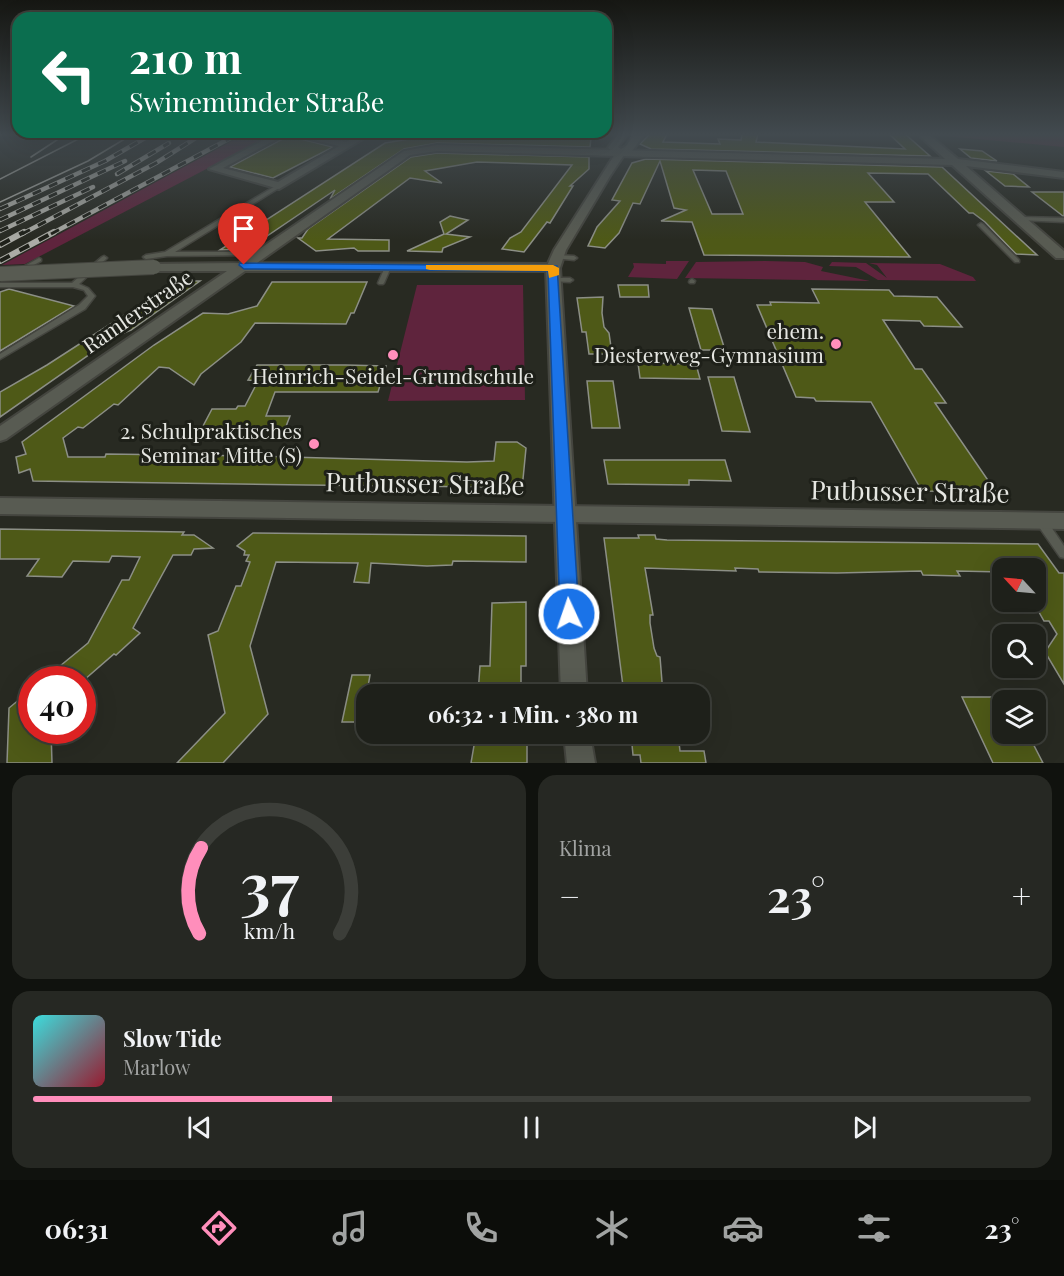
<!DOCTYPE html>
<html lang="de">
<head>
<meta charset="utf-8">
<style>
  body { margin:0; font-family:"Playfair Display",serif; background:#262823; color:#f1f3f6; height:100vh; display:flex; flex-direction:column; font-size:22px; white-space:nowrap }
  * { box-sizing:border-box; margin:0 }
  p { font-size:20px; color:#a1a3a2 }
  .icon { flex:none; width:33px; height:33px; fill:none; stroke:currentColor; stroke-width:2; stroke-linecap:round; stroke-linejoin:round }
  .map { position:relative; height:763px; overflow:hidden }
  .side { display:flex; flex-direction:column; gap:12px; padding:12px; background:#10120e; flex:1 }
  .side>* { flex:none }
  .banner { position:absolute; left:12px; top:12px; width:600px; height:126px; border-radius:18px; box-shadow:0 6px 24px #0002,0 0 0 2px #3c3e39; background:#0b6e4f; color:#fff; overflow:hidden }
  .needle { width:39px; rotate:296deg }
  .buttons { position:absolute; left:992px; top:558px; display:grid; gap:12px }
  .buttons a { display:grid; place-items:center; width:54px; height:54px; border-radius:12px; background:#1e201a; box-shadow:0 6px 24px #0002,0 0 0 2px #3c3e39; font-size:30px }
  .speed { position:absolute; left:18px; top:666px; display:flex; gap:12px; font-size:30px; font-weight:700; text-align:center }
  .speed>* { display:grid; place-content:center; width:78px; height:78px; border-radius:50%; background:#1e201a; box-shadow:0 6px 24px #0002,0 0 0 2px #3c3e39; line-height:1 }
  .speed .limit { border:9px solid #d22; background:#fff; color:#111 }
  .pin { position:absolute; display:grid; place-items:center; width:51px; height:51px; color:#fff; margin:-62px -26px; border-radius:50% 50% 50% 0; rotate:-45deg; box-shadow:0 0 6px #0007 }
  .pin .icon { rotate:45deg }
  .me { position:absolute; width:66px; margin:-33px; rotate:357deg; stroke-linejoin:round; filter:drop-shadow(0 0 4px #0008) }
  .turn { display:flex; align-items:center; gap:21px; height:126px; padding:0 18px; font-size:27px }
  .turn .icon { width:78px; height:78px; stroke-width:2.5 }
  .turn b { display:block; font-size:42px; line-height:51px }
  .big { font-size:45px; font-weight:700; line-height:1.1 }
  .side .tile { flex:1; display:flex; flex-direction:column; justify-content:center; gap:9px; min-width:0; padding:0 21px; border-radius:18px; background:#262823 }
  .side .dial { align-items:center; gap:0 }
  .dial svg { height:156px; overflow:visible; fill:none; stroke:#3c3e39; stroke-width:7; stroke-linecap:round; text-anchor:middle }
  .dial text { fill:#f1f3f6; stroke:none }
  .song { display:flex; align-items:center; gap:18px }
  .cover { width:72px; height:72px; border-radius:9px; background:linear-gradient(135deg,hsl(180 70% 55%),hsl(350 70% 35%)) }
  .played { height:6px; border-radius:3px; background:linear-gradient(90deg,#ff8ebb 30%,#3c3e39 30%) }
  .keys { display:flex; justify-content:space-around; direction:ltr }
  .heat { display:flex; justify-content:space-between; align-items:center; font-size:33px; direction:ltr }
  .side .tiles { flex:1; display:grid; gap:12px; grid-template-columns:1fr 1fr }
  .tile:last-child { grid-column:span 2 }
  .trip { position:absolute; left:356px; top:684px; width:354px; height:60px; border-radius:18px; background:#1e201a; box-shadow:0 6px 24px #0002,0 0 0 2px #3c3e39; font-weight:700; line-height:60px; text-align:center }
  .menu { display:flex; height:96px; justify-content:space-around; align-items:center; background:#0c0d0a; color:#a1a3a2 }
  .menu .icon { width:42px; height:42px }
  .menu .selected { color:#ff8ebb }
  .menu b { font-size:27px; color:#f1f3f6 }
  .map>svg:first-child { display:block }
  .green { fill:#5f243d }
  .building { fill:#4e5917; stroke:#8c8f86; stroke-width:1.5; fill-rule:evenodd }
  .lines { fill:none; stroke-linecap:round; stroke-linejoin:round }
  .service-casing { stroke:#44453f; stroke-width:3 }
  .minor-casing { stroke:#44453f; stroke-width:4 }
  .tertiary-casing { stroke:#44453f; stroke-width:4 }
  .service { fill:#585b52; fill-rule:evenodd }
  .minor { fill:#585b52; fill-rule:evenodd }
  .tertiary { fill:#585b52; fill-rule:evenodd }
  .tram { stroke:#abaca6; stroke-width:1.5 }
  .rail-far1-casing { stroke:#abaca6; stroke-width:4.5 }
  .rail-casing { stroke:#abaca6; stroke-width:6 }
  .rail-far1 { stroke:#1e2019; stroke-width:3; stroke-dasharray:9; stroke-linecap:butt }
  .rail { stroke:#1e2019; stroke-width:4; stroke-dasharray:11; stroke-linecap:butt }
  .minor-bridge-casing { stroke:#44453f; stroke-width:16; stroke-linecap:butt }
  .minor-bridge { stroke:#585b52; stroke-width:14 }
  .route { fill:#1a73e8; stroke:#114b97; stroke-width:1.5 }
  .slow { fill:#f59e0b }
  .poi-dot { fill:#ff8ebb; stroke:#1e2019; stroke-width:2 }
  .labels { text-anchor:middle; stroke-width:6; stroke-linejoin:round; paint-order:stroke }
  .street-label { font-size:21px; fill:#e6e7e2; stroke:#1e2019 }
  .poi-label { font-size:21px; fill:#e6e7e2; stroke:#1e2019; text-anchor:end }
  .near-street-label { font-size:26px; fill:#e6e7e2; stroke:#1e2019 }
</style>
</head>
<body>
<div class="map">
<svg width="1064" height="763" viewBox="0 0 1064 763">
  <rect width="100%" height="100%" fill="#282a22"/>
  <g class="green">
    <path d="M245 134H273L25 264 2 265Z"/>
    <path d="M920 134H1064V147L934 135Z"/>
    <path d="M666 261H689L677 279 628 277 634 267 633 263 666 264Z"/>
    <path d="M766 261 805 262 823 267 821 271 870 281 685 278 696 262Z"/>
    <path d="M832 262 866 263 887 278 877 265 869 263 940 264 973 277 976 281 878 280 856 267 829 266Z"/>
    <path d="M417 285H523L525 400 388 401Z"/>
  </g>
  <g class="building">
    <path d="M292 134H299L301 139 333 147 273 178 230 167Z"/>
    <path d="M650 134H667L663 142 720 144 718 139 741 140 742 134H758L756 142 905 149 889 134H905L930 156 651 149 640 144Z"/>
    <path d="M487 135 591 138 590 147 437 143 404 149 330 199 335 190 248 249 220 250 385 143 428 136Z"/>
    <path d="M960 149 982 151 997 161 971 158Z"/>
    <path d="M437 153 589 157V169L570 186H573L550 223 547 222 524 252 502 249 510 238 521 232 572 165 477 162 425 171 442 183 410 178 328 239 389 240V251H358L354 248 316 251 298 238H302L308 229 411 157Z"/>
    <path d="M646 159 942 167 1037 255 1016 254 985 222 973 213H969L928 174 868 173 894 202H865L910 257 704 255 692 222 661 221 686 210 674 208 660 161 640 204 633 203 619 233 605 248 588 246 597 227 620 201 612 200 632 163ZM693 170 726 171 743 214H712Z"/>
    <path d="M986 171 1013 174 1029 187 1005 186Z"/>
    <path d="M1032 192H1064V216H1063Z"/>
    <path d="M450 216 468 220 446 234 470 237 443 248 442 252 407 251 444 234 440 222Z"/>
    <path d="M177 281H200L131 330 116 336 0 417V392L47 365Z"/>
    <path d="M272 282H367L354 313H351L346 324 255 323 241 342 201 374 194 385 169 368 159 367 118 405 114 404 83 428 78 427 63 438 68 457H105L106 454 254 456 467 462 494 461 496 442H517L526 448 523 479 514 485 488 487 306 485 33 481 30 469 19 473 16 457 26 454 22 442 154 345 203 313 228 314 257 306Z"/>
    <path d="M618 285H648L649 297H620Z"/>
    <path d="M9 289 74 306 0 351V292Z"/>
    <path d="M812 289 889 290 894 296 937 297 962 327 924 326 920 321 883 320 915 369H922L946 403H935L996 492 922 491 871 402 816 401 814 398 796 397 757 305H771L770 302 819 303Z"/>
    <path d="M603 297 602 313 604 327 609 333 612 354H589L586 332H582L577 298Z"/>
    <path d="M689 308 712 309 725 350H701Z"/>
    <path d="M638 363 696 364 700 379 640 378Z"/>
    <path d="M257 365H346L386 366 378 392H275L266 416H290L285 429 202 428 212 409H236L238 406H245L258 381 248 380Z"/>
    <path d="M708 377H734L750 432 722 431Z"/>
    <path d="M587 381H613L620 428H592Z"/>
    <path d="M604 460H725L731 481 689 480V485L608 484Z"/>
    <path d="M0 529 184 532 182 535H194L213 548 194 549 191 555H173L133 628 140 633 116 655 114 654 84 680H43L88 643 122 580H129L140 557 112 556 109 562 73 561 62 577 27 576 39 559H0Z"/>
    <path d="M253 533 526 536V562L453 561 452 565 427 566 371 563 369 583 354 582 358 563 276 562 250 646 268 714 223 763H177L225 713 208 635 218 631 236 586H241L250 562 246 561 249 555H244L245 551 237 546Z"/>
    <path d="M638 535H655L656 539 667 540 1038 544 1059 573H1064V684L1045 652 1057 634 1049 621H1044L1035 605V568H1002V572L957 571 960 576 923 575 921 571 837 573 759 572 758 569 735 568 736 571 645 568 653 615H650V623L654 648 657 656 660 657 663 694H624L604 538H639Z"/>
    <path d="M526 602V666H521V694H478L480 666H490L492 603Z"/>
    <path d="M352 675H370L362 722H342Z"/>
    <path d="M32 689V730H51L52 763H7L9 708Z"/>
    <path d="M962 697H1002V734H1028L1043 763H993Z"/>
    <path d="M476 734H527V763H471Z"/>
    <path d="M631 734H678L680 751H704L706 763H641L640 755H633Z"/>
  </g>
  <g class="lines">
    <defs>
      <g id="service">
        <path d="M277 185 282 186 175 252H260L263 254 262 255 167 256 146 259 143 257 146 255 165 252Z"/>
        <path d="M1020 217 1064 218V222L1018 220 1017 219Z"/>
        <path d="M981 223 983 224 1019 260V262H1015L978 225Z"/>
        <path d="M556 255 574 256 577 258 574 260 554 258 553 257Z"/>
        <path d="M104 256 107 258 106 259 79 284 88 288 95 296 85 309 0 359V354L79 305 88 296 84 290 73 287H0V283H72L102 257Z"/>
        <path d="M39 258 41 259V261L23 271 21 272 18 270Z"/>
        <path d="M388 265 391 267 384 283 383 284H379L378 283 385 267Z"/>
        <path d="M553 278H570L573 280 570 282 551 281V279Z"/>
        <path d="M692 279 695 281 694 283H690L689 282 690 280Z"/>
        <path d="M1041 517 1045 518 1064 546V558L1060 557 1037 524 1036 521 1037 518Z"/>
      </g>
      <g id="minor">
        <path d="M275 134H286L223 168 278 182 339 146 302 137 301 134 346 142 360 134H371L279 189 209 169Z"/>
        <path d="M920 134H928L958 159 1064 172V178L966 166 1064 251V258H1056L952 165 437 151 410 155 257 263 553 264 560 268 558 271H245L6 439 0 441V426L227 271H154L147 267 149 264 239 263 404 151 437 145 945 159 921 137Z"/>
        <path d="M0 498 1064 513V529L0 514Z"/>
      </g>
      <g id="tertiary">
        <path d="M618 134H627L618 147 621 149 626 146 635 134H644L633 150 624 155 610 176 566 250 560 268 587 694H561L546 268 554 250 615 154 608 148Z"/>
        <path d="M564 734H590L595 763H567Z"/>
      </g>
    </defs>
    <use href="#service" class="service-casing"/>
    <use href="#minor" class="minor-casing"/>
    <use href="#tertiary" class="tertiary-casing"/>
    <use href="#service" class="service"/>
    <use href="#minor" class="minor"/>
    <use href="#tertiary" class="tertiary"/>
    <g class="tram">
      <path d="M31 157 66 134"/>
      <path d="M0 179 88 134"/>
      <path d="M0 202 88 161 133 134"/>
    </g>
    <defs>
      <g id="rail-far1">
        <path d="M117 174 169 143"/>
        <path d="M0 209 105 161 152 134"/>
        <path d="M0 220 125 161"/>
        <path d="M0 231 93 187"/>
        <path d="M22 234 156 163 202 134"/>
        <path d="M51 234 238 134"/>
      </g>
      <g id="rail">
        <path d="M0 245 24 232"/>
        <path d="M0 261 54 232"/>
      </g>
    </defs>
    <use href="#rail-far1" class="rail-far1-casing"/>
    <use href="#rail" class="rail-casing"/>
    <use href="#rail-far1" class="rail-far1"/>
    <use href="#rail" class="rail"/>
    <defs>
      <path id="minor-bridge" d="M0 274 154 267"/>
    </defs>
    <use href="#minor-bridge" class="minor-bridge-casing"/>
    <use href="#minor-bridge" class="minor-bridge"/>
  </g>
  <linearGradient id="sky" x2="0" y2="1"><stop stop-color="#161713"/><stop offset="0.56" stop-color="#424a4f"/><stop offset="1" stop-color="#424a4f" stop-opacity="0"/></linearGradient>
  <rect width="1064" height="240" fill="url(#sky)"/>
  <path class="route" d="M240 263 557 266 579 614 576 620 569 622 563 620 560 614 548 271 244 269 239 265Z"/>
  <path class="slow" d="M426 265H553L559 268V275L549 278 548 271 430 270 426 269Z"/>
  <g class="poi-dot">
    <circle cx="836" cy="344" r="6"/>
    <circle cx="393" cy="355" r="6"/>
    <circle cx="314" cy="444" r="6"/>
  </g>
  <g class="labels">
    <g class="street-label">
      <text transform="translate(138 312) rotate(-35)" y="7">Ramlerstraße</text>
    </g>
    <g class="poi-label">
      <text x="824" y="339">ehem.<tspan x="824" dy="24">Diesterweg-Gymnasium</tspan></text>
      <text x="393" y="384" text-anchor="middle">Heinrich-Seidel-Grundschule</text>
      <text x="302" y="439">2. Schulpraktisches<tspan x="302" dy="24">Seminar Mitte (S)</tspan></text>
    </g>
    <g class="near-street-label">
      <text transform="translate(425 484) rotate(1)" y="9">Putbusser Straße</text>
      <text transform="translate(910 492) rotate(1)" y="9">Putbusser Straße</text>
    </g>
  </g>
</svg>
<div class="buttons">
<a><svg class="needle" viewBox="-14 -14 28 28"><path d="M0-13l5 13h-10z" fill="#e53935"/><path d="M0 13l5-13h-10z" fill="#a1a3a2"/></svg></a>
<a><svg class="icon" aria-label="search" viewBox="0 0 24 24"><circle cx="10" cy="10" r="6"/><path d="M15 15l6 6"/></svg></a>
<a><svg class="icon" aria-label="layers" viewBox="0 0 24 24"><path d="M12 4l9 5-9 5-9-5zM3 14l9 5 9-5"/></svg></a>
</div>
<div class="speed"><div class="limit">40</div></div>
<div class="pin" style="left:244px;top:265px;background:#d93025"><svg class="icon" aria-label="arrive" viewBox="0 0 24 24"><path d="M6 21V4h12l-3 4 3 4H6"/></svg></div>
<svg class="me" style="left:569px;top:614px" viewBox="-20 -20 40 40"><circle r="17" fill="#1a73e8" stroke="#fff" stroke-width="3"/><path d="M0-11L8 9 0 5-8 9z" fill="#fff"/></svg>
<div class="trip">06:32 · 1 Min. · 380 m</div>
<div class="banner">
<div class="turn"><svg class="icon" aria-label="left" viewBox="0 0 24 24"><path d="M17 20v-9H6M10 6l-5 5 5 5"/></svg><div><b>210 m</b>Swinemünder Straße</div></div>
</div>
</div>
<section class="side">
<div class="tiles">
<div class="tile dial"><svg viewBox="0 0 100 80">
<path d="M14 69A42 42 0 1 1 86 69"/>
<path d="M14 69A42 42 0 0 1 15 25" stroke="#ff8ebb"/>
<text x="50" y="56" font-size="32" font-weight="700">37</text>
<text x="50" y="72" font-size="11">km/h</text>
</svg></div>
<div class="tile"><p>Klima</p>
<div class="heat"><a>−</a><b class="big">23°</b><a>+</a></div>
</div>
<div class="tile">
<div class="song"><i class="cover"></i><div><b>Slow Tide</b><p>Marlow</p></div></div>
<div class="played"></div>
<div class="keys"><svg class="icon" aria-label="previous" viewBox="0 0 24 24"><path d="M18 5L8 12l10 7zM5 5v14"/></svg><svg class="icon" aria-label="pause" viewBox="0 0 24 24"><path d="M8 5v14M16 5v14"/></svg><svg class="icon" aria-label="next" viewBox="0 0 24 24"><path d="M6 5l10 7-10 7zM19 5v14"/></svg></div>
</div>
</div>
</section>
<nav class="menu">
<b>06:31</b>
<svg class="icon selected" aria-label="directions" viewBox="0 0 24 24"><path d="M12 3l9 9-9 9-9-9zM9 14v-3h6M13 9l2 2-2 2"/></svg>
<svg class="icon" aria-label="music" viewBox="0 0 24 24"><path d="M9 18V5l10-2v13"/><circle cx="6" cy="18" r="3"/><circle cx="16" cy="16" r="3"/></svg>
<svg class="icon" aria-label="phone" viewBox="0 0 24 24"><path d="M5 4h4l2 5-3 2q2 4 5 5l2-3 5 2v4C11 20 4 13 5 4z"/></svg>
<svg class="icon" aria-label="climate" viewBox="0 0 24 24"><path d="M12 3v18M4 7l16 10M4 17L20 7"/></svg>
<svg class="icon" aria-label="car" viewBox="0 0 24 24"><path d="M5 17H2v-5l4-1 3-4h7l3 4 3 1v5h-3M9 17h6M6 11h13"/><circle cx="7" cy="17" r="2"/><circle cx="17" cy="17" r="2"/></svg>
<svg class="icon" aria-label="filters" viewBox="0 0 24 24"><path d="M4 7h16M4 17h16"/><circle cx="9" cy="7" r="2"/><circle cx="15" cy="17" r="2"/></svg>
<b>23°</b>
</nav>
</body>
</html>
